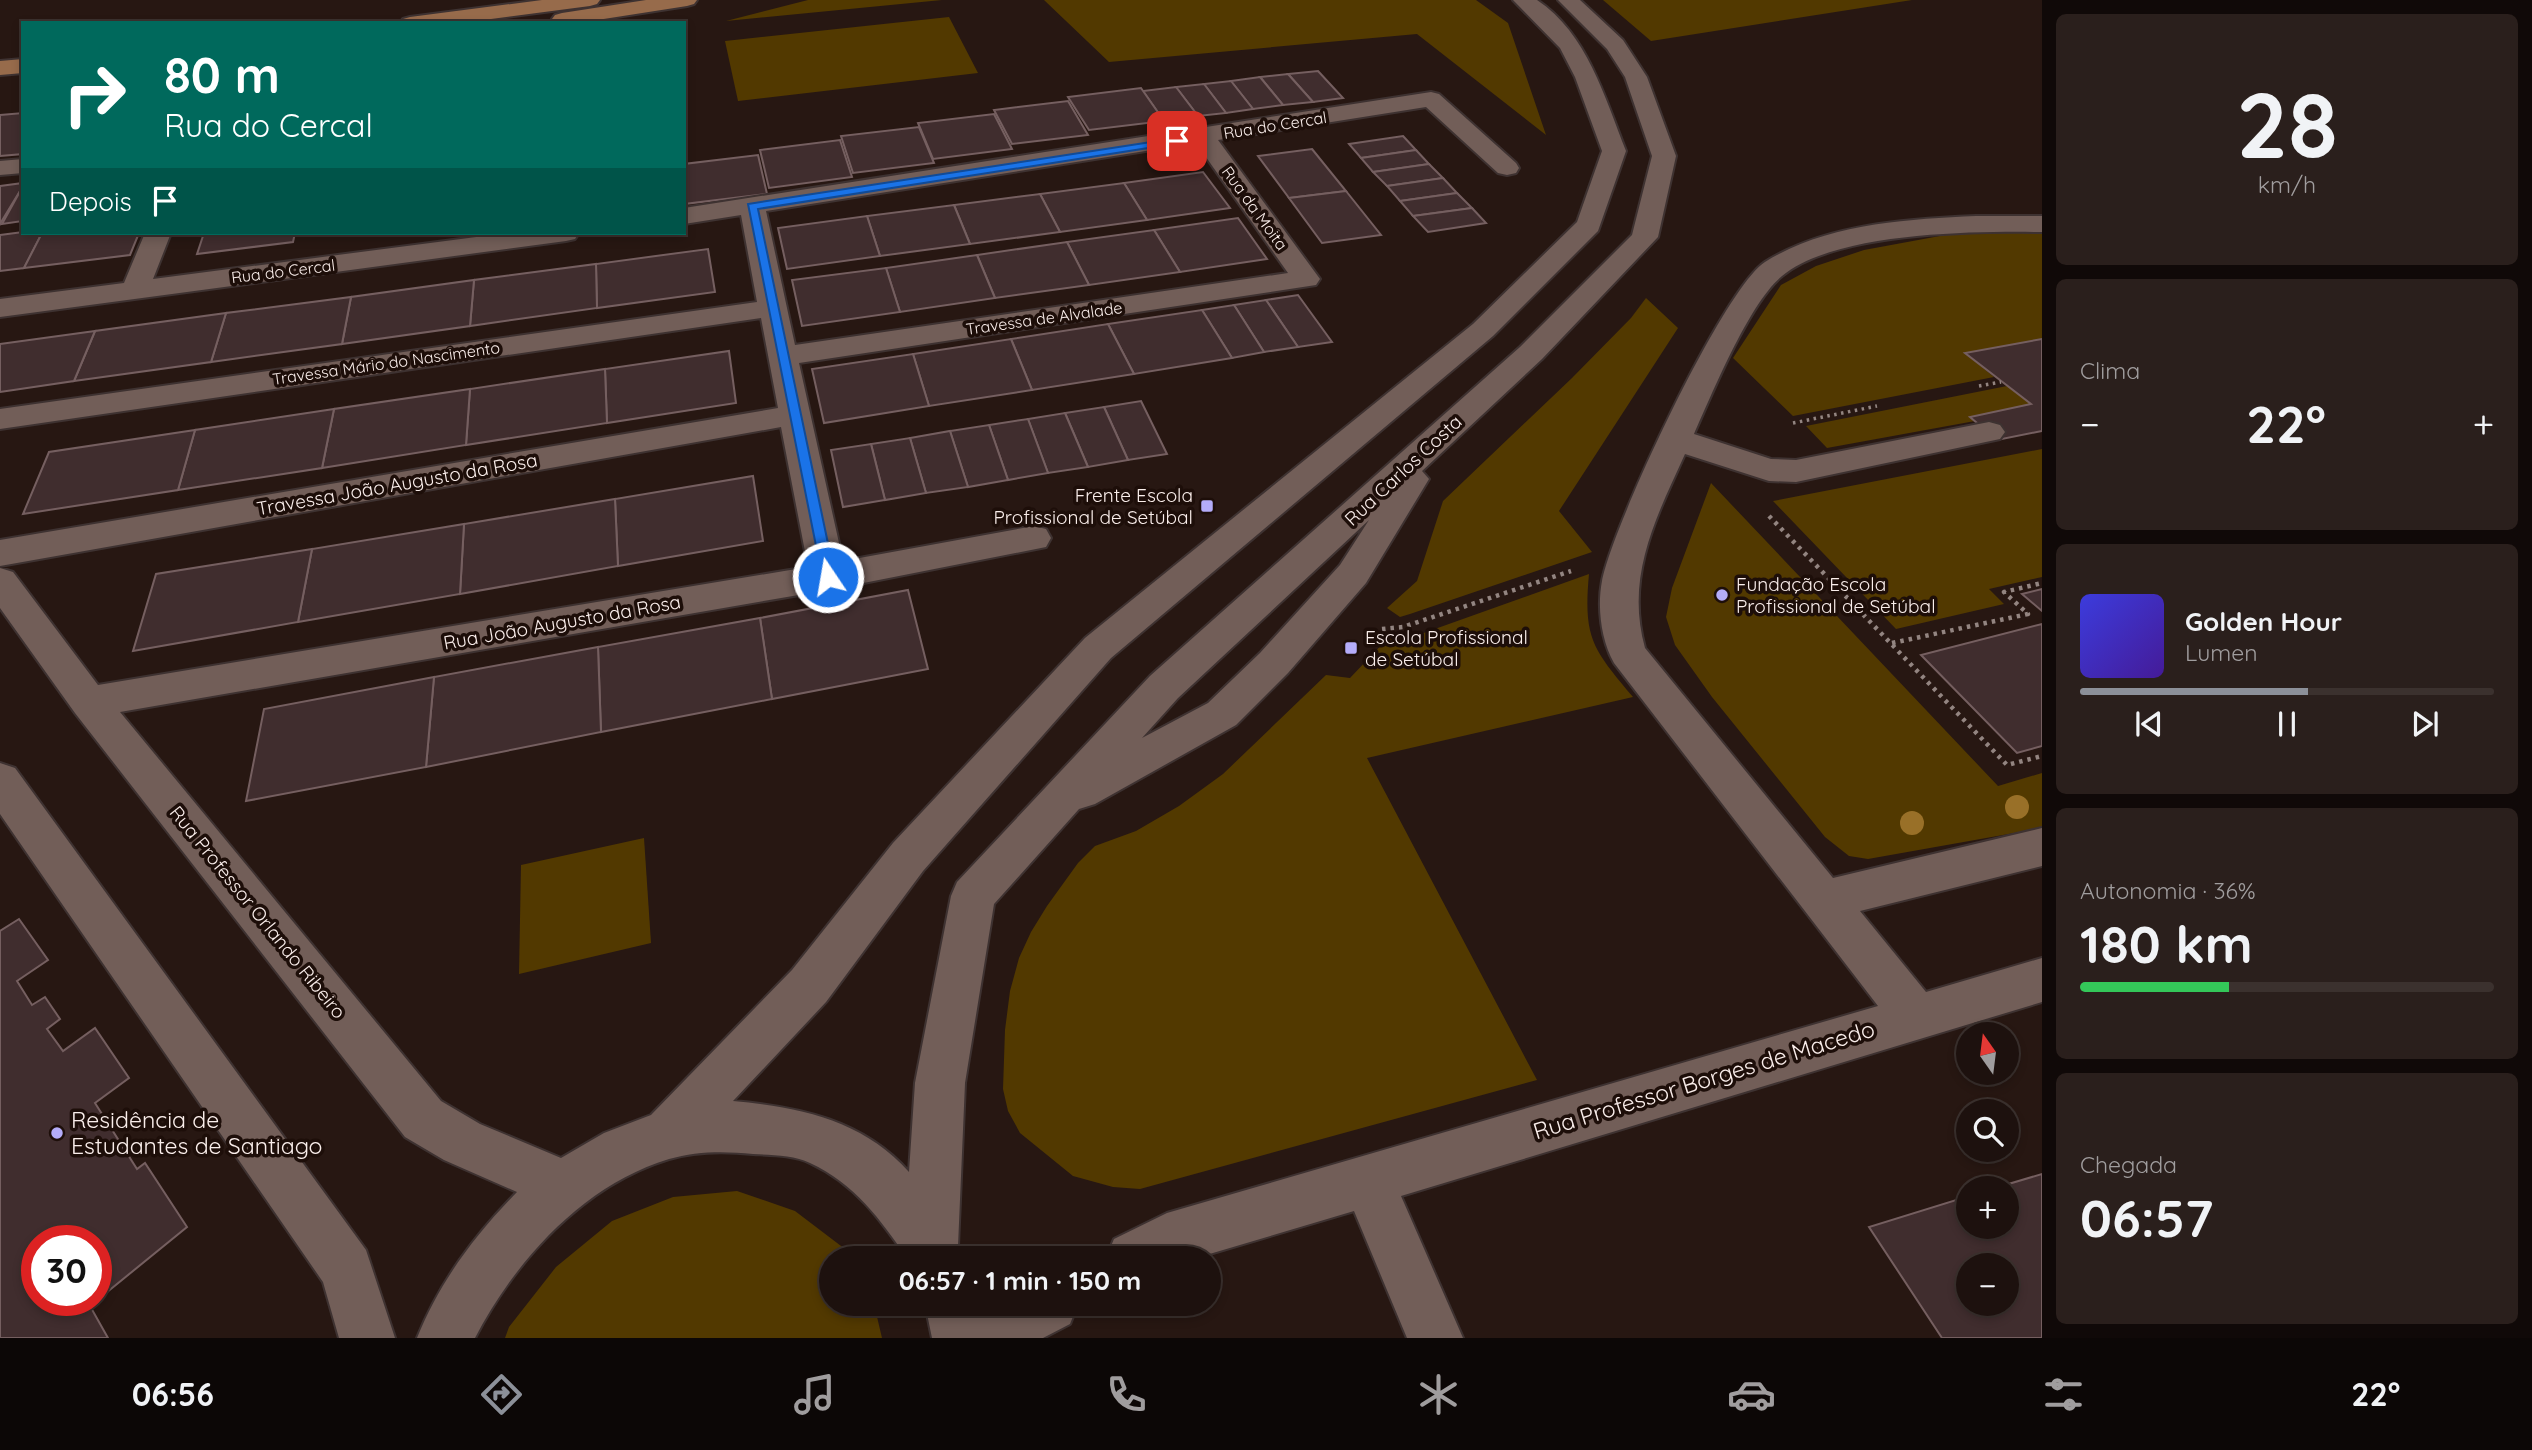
<!DOCTYPE html>
<html lang="pt">
<head>
<meta charset="utf-8">
<style>
  body { margin:0; font-family:Quicksand,sans-serif; background:#2a1f1c; color:#f1f3f6; height:100vh; display:flex; flex-direction:column; font-size:26px; white-space:nowrap }
  * { box-sizing:border-box; margin:0 }
  p { font-size:23px; color:#a09d9e }
  .icon { flex:none; width:38px; height:38px; fill:none; stroke:currentColor; stroke-width:2; stroke-linecap:round; stroke-linejoin:round }
  .map { position:relative; flex:1; overflow:hidden }
  .panel { display:flex; flex-direction:column; gap:14px; padding:14px; background:#100908; width:490px }
  .panel>* { flex:none }
  .hud { position:absolute; left:21px; top:21px; width:665px; height:214px; border-radius:0px; box-shadow:0 4px 10px #0003,0 0 0 2px #3b312e; background:#00695c; color:#fff; overflow:hidden }
  .needle { width:46px; rotate:346deg }
  .fabs { position:absolute; left:1956px; top:1022px; display:grid; gap:14px }
  .fabs a { display:grid; place-items:center; width:63px; height:63px; border-radius:50%; background:#1d110e; box-shadow:0 4px 10px #0003,0 0 0 2px #3b312e; font-size:35px }
  .speed { position:absolute; left:21px; top:1225px; display:flex; gap:14px; font-size:35px; font-weight:700; text-align:center }
  .speed>* { display:grid; place-content:center; width:91px; height:91px; border-radius:50%; background:#1d110e; box-shadow:0 4px 10px #0003,0 0 0 2px #3b312e; line-height:1 }
  .speed .limit { border:10px solid #d22; background:#fff; color:#111 }
  .pin { position:absolute; display:grid; place-items:center; width:60px; height:60px; color:#fff; margin:-30px; border-radius:14px; box-shadow:0 4px 10px #0006 }
  .me { position:absolute; width:77px; margin:-38px; rotate:348deg; stroke-linejoin:round; filter:drop-shadow(0 0 5px #0008) }
  .turn { display:flex; align-items:center; gap:24px; height:147px; padding:0 28px; font-size:32px }
  .turn .icon { width:91px; height:91px; stroke-width:2.5 }
  .turn b { display:block; font-size:49px; line-height:60px }
  .then { display:flex; align-items:center; height:66px; padding:0 28px; background:#0003; gap:14px; font-size:26px }
  .big { font-size:52px; font-weight:700; line-height:1.1 }
  .panel .card { flex:1; display:flex; flex-direction:column; justify-content:center; gap:10px; min-width:0; padding:0 24px; border-radius:10px; background:#2a1f1c }
  .panel .dial { align-items:center; gap:0 }
  .dial b { font-size:91px; line-height:1 }
  .song { display:flex; align-items:center; gap:21px }
  .cover { width:84px; height:84px; border-radius:10px; background:linear-gradient(135deg,hsl(240 70% 55%),hsl(260 70% 35%)) }
  .played { height:7px; border-radius:4px; background:linear-gradient(90deg,#8c9099 55%,#3b312e 55%) }
  .keys { display:flex; justify-content:space-around; direction:ltr }
  .heat { display:flex; justify-content:space-between; align-items:center; font-size:38px; direction:ltr }
  .charge { height:10px; border-radius:5px; background:linear-gradient(90deg,#34c759 36%,#3b312e 0) }
  .trip { position:absolute; left:819px; top:1246px; width:402px; height:70px; border-radius:35px; background:#1d110e; box-shadow:0 4px 10px #0003,0 0 0 2px #3b312e; font-weight:700; line-height:70px; text-align:center }
  .menu { display:flex; height:112px; justify-content:space-around; align-items:center; background:#0c0706; color:#a09d9e }
  .menu .icon { width:49px; height:49px }
  .menu .selected { color:#8c9099 }
  .menu b { font-size:32px; color:#f1f3f6 }
  main { display:flex; flex:1; min-height:0 }
  .map>svg:first-child { display:block }
  .green { fill:#523900 }
  .building { fill:#402d2e; stroke:#755f60; stroke-width:2; fill-rule:evenodd }
  .lines { fill:none; stroke-linecap:round; stroke-linejoin:round }
  .minor-casing { stroke:#3e3231; stroke-width:4 }
  .major-casing { stroke:#3e3231; stroke-width:4 }
  .path-far1 { stroke:#938581; stroke-width:3.5; stroke-dasharray:2.5 4.5; stroke-linecap:butt }
  .path { stroke:#938581; stroke-width:4.5; stroke-dasharray:3.5 5; stroke-linecap:butt }
  .minor { fill:#725e58; fill-rule:evenodd }
  .major { fill:#976b4b; fill-rule:evenodd }
  .tree { fill:#997028 }
  .route { fill:#1a73e8; stroke:#114b97; stroke-width:2 }
  .poi-dot { fill:#b4acf9; stroke:#1d0e09; stroke-width:2.5 }
  .labels { text-anchor:middle; stroke-width:7; stroke-linejoin:round; paint-order:stroke }
  .far-street-label { font-size:16px; fill:#faeeeb; stroke:#1d0e09 }
  .street-label { font-size:19px; fill:#faeeeb; stroke:#1d0e09 }
  .poi-label { font-size:19px; fill:#faeeeb; stroke:#1d0e09; text-anchor:start }
  .near-street-label { font-size:23px; fill:#faeeeb; stroke:#1d0e09 }
  .near-poi-label { font-size:23px; fill:#faeeeb; stroke:#1d0e09; text-anchor:start }
</style>
</head>
<body>
<main>
<div class="map">
<svg width="2042" height="1338" viewBox="0 0 2042 1338">
  <rect width="100%" height="100%" fill="#271712"/>
  <g class="green">
    <path d="M808 0H942L726 21Z"/>
    <path d="M1044 0H1476L1508 23 1546 135 1417 34 1109 62Z"/>
    <path d="M1603 0H1912L1651 41Z"/>
    <path d="M949 17 978 73 738 101 725 41Z"/>
    <path d="M1956 233H2042V339L1965 353 1994 377 1793 416 1733 358 1781 285 1816 266 1864 250Z"/>
    <path d="M1646 298 1678 328 1559 511 1592 552 1410 614 1400 617 1387 608 1417 581 1443 501 1572 378 1631 318Z"/>
    <path d="M2007 386 2031 404 1971 417 1975 421 1827 448 1806 426Z"/>
    <path d="M2042 449V577L1989 589 2004 604 1896 629 1773 501Z"/>
    <path d="M1711 483 1998 786 2042 773V828L1868 859 1849 856 1825 837 1712 697 1675 645 1666 617 1672 588Z"/>
    <path d="M1589 574C1583 639 1593 649 1633 697L1367 758 1537 1080 1140 1189 1113 1187 1073 1176 1020 1133 1008 1111 1003 1089 1005 1030 1010 991 1019 958 1031 932 1047 906 1078 863 1095 846 1136 831 1179 806 1223 774 1326 675 1350 678 1388 638 1404 640Z"/>
    <path d="M644 838 651 943 519 974 521 865Z"/>
    <path d="M737 1191 795 1211 845 1249 849 1258H831V1304H874L882 1338H505L509 1327 556 1267 612 1221 673 1197Z"/>
  </g>
  <g class="building">
    <path d="M1318 71 1343 98 1313 102 1288 74Z"/>
    <path d="M1288 74 1313 102 1283 105 1260 77Z"/>
    <path d="M1260 77 1283 105 1253 109 1231 81Z"/>
    <path d="M1231 81 1253 109 1226 113 1204 84Z"/>
    <path d="M1204 84 1226 113 1198 116 1176 87Z"/>
    <path d="M1176 87 1198 116 1164 121 1143 91Z"/>
    <path d="M1141 88 1164 121 1089 130 1068 97Z"/>
    <path d="M1068 101 1088 135 1012 144 994 110Z"/>
    <path d="M23 113V154L0 156V115Z"/>
    <path d="M994 114 1012 149 933 159 918 123Z"/>
    <path d="M919 127 934 163 853 173 841 136Z"/>
    <path d="M1403 136 1416 150 1361 158 1349 144Z"/>
    <path d="M840 140 852 177 769 188 760 150Z"/>
    <path d="M1312 149 1346 191 1289 198 1258 156Z"/>
    <path d="M1416 150 1429 164 1373 172 1361 158Z"/>
    <path d="M758 155 767 194 684 204V164Z"/>
    <path d="M1429 164 1443 178 1387 186 1373 172Z"/>
    <path d="M1203 172 1230 208 1147 220 1124 183Z"/>
    <path d="M1443 178 1457 193 1400 201 1387 186Z"/>
    <path d="M23 183V186L0 224V186Z"/>
    <path d="M1124 183 1147 220 1060 232 1040 194Z"/>
    <path d="M23 186V221L2 224Z"/>
    <path d="M1346 191 1381 235 1322 243 1289 198Z"/>
    <path d="M1457 193 1472 208 1413 216 1400 201Z"/>
    <path d="M1040 194 1060 232 970 244 954 205Z"/>
    <path d="M954 205 970 244 880 256 867 216Z"/>
    <path d="M1472 208 1486 223 1428 232 1413 216Z"/>
    <path d="M867 216 880 256 787 269 778 228Z"/>
    <path d="M1238 218 1267 259 1180 272 1154 230Z"/>
    <path d="M1154 230 1180 272 1089 285 1067 242Z"/>
    <path d="M23 232 42 233 24 268 0 271V235Z"/>
    <path d="M42 233H139L130 255 24 268Z"/>
    <path d="M204 233H295L293 242 197 254Z"/>
    <path d="M1067 242 1089 285 995 298 977 255Z"/>
    <path d="M708 249 715 292 597 308 596 264Z"/>
    <path d="M977 255 995 298 900 312 886 268Z"/>
    <path d="M596 264 597 308 470 326 474 280Z"/>
    <path d="M886 268 900 312 802 326 792 280Z"/>
    <path d="M474 280 470 326 342 344 351 297Z"/>
    <path d="M1298 295 1332 342 1298 347 1266 300Z"/>
    <path d="M351 297 342 344 211 362 226 313Z"/>
    <path d="M1266 300 1298 347 1264 352 1234 305Z"/>
    <path d="M1234 305 1264 352 1232 358 1202 310Z"/>
    <path d="M1202 310 1232 358 1134 374 1108 324Z"/>
    <path d="M226 313 211 362 74 381 95 331Z"/>
    <path d="M1108 324 1134 374 1032 390 1011 339Z"/>
    <path d="M95 331 74 381 0 392V344Z"/>
    <path d="M1011 339 1032 390 929 406 913 354Z"/>
    <path d="M2042 339V431L1997 440 1970 417 2031 404 1965 353Z"/>
    <path d="M729 351 736 403 607 423 605 369Z"/>
    <path d="M913 354 929 406 824 423 812 369Z"/>
    <path d="M605 369 607 423 466 445 470 389Z"/>
    <path d="M470 389 466 445 322 468 334 409Z"/>
    <path d="M1141 401 1167 454 1128 460 1104 407Z"/>
    <path d="M1104 407 1128 460 1088 467 1065 413Z"/>
    <path d="M334 409 322 468 178 490 195 430Z"/>
    <path d="M1065 413 1088 467 1048 473 1028 419Z"/>
    <path d="M1028 419 1048 473 1008 480 989 425Z"/>
    <path d="M989 425 1008 480 968 487 950 431Z"/>
    <path d="M195 430 178 490 23 514 49 452Z"/>
    <path d="M950 431 968 487 926 493 910 438Z"/>
    <path d="M910 438 926 493 885 500 871 444Z"/>
    <path d="M871 444 885 500 843 507 831 450Z"/>
    <path d="M753 476 763 541 618 566 615 499Z"/>
    <path d="M615 499 618 566 460 594 464 524Z"/>
    <path d="M464 524 460 594 298 622 312 549Z"/>
    <path d="M312 549 298 622 133 651 156 574Z"/>
    <path d="M2042 589V611L2022 594Z"/>
    <path d="M908 590 928 669 772 699 760 618Z"/>
    <path d="M760 618 772 699 601 732 598 647Z"/>
    <path d="M2042 624V746L2017 753 1921 655Z"/>
    <path d="M598 647 601 732 426 767 434 677Z"/>
    <path d="M434 677 426 767 246 801 264 709Z"/>
    <path d="M19 919 48 960 17 981 32 1005 45 997 60 1019 47 1029 63 1051 95 1028 129 1078 95 1103 137 1169 145 1163 187 1227 90 1306 108 1338H0V931ZM37 1241H96V1300H37Z"/>
    <path d="M2042 1174V1338H1942L1869 1227 1969 1196V1227H2007V1188H1995ZM1969 1265H2007V1304H1969Z"/>
  </g>
  <g class="lines">
    <defs>
      <g id="minor">
        <path d="M1513 0H1537C1587 33 1605 98 1626 151L1598 231 1493 336 1111 658 923 871 826 1002 733 1101C799 1107 863 1120 909 1172L915 1083 951 896 957 882 1150 676 1520 347 1632 235 1652 156 1625 77 1607 49 1558 0H1580L1623 40 1647 77 1676 156 1658 237 1542 359 1422 471 1429 479 1366 583 1288 673 1236 725 1095 804 1079 809 994 904 965 1083 958 1246 961 1258H907C880 1219 855 1184 810 1163 794 1155 771 1155 753 1154 725 1151 696 1151 669 1159 583 1185 515 1261 475 1338H417C440 1281 475 1235 517 1192L444 1160 405 1137 75 713 0 608V568L13 572 98 685 808 567 781 427 0 566V540L778 408 761 318 0 429V409L757 302 741 215 684 224V208L1431 92 1439 94 1516 163 1519 168 1516 173 1507 175 1498 173 1426 107 1218 140 1320 279 1316 285 799 363 843 561 1034 526 1046 529 1051 538 1046 547 828 590 120 712 441 1101 480 1124 561 1158 604 1133 651 1115 792 970 893 843 1085 638 1473 324 1577 222 1602 151 1575 77 1560 48ZM1196 143 1288 273 795 345 766 211ZM1369 520 1340 565 1260 653 1208 703 1142 738 1178 698Z"/>
        <path d="M23 159V173L0 175V161Z"/>
        <path d="M1976 216H2042V232C1975 231 1835 232 1782 276 1749 303 1712 394 1694 434L1771 459 1796 460 1989 422 2000 425 2005 432 2000 439 1796 482 1769 481 1685 454C1656 518 1625 576 1645 648L1833 878 2042 828V866L1860 911 1926 992 2042 958V1002L1401 1196 1463 1338H1407L1354 1211 1196 1258H1106L1114 1239 1167 1213 1878 1006 1614 663C1601 640 1597 607 1602 581 1612 527 1723 289 1765 262 1825 224 1907 219 1976 216Z"/>
        <path d="M145 233H171L153 279 507 233H579L575 239 566 241 0 317V299L124 283Z"/>
        <path d="M0 763 15 768 366 1250 395 1338H339L323 1282 0 814Z"/>
        <path d="M925 1304H981L982 1310 993 1304H1078L1070 1324 1043 1338H932Z"/>
      </g>
      <g id="major">
        <path d="M542 0H600L597 4 590 6 461 23H400L403 19 410 17Z"/>
        <path d="M646 0H697L694 4 687 6 578 23H554L552 19 555 15 562 13Z"/>
        <path d="M23 59V73L0 75V61Z"/>
      </g>
    </defs>
    <use href="#minor" class="minor-casing"/>
    <use href="#major" class="major-casing"/>
    <g class="path-far1">
      <path d="M1979 386 2001 382"/>
      <path d="M1793 423 1877 406"/>
    </g>
    <g class="path">
      <path d="M1769 516 2007 765 2042 756"/>
      <path d="M1382 629 1403 627 1571 571"/>
      <path d="M1892 643 2028 614 2004 592 2042 583"/>
    </g>
    <use href="#minor" class="minor"/>
    <use href="#major" class="major"/>
  </g>
  <g class="tree">
    <circle cx="2017" cy="807" r="12"/>
    <circle cx="1912" cy="823" r="12"/>
  </g>
  <path class="route" d="M1177 138 1182 141 1180 143 758 209 835 577 828 583 823 581 748 204Z"/>
  <g class="poi-dot">
    <rect x="1200" y="499" width="14" height="14" rx="3.5"/>
    <circle cx="1722" cy="595" r="7"/>
    <rect x="1344" y="641" width="14" height="14" rx="3.5"/>
    <circle cx="57" cy="1133" r="7"/>
  </g>
  <g class="labels">
    <g class="far-street-label">
      <text transform="translate(1275 125) rotate(-9)" y="6">Rua do Cercal</text>
      <text transform="translate(1255 208) rotate(54)" y="6">Rua da Moita</text>
      <text transform="translate(283 271) rotate(-7)" y="6">Rua do Cercal</text>
      <text transform="translate(1044 318) rotate(-8)" y="6">Travessa de Alvalade</text>
      <text transform="translate(386 363) rotate(-8)" y="6">Travessa Mário do Nascimento</text>
    </g>
    <g class="street-label">
      <text transform="translate(1403 470) rotate(-43)" y="7">Rua Carlos Costa</text>
      <text transform="translate(397 484) rotate(-10)" y="7">Travessa João Augusto da Rosa</text>
      <text transform="translate(562 622) rotate(-10)" y="7">Rua João Augusto da Rosa</text>
      <text transform="translate(258 912) rotate(51)" y="7">Rua Professor Orlando Ribeiro</text>
    </g>
    <g class="poi-label">
      <text x="1193" y="502" text-anchor="end">Frente Escola<tspan x="1193" dy="22">Profissional de Setúbal</tspan></text>
      <text x="1736" y="591">Fundação Escola<tspan x="1736" dy="22">Profissional de Setúbal</tspan></text>
      <text x="1365" y="644">Escola Profissional<tspan x="1365" dy="22">de Setúbal</tspan></text>
    </g>
    <g class="near-street-label">
      <text transform="translate(1704 1080) rotate(-17)" y="8">Rua Professor Borges de Macedo</text>
    </g>
    <g class="near-poi-label">
      <text x="71" y="1128">Residência de<tspan x="71" dy="26">Estudantes de Santiago</tspan></text>
    </g>
  </g>
</svg>
<div class="fabs">
<a><svg class="needle" viewBox="-14 -14 28 28"><path d="M0-13l5 13h-10z" fill="#e53935"/><path d="M0 13l5-13h-10z" fill="#a09d9e"/></svg></a>
<a><svg class="icon" aria-label="search" viewBox="0 0 24 24"><circle cx="10" cy="10" r="6"/><path d="M15 15l6 6"/></svg></a>
<a>+</a>
<a>−</a>
</div>
<div class="speed"><div class="limit">30</div></div>
<div class="pin" style="left:1177px;top:141px;background:#d93025"><svg class="icon" aria-label="arrive" viewBox="0 0 24 24"><path d="M6 21V4h12l-3 4 3 4H6"/></svg></div>
<svg class="me" style="left:828px;top:577px" viewBox="-20 -20 40 40"><circle r="17" fill="#1a73e8" stroke="#fff" stroke-width="3"/><path d="M0-11L8 9 0 5-8 9z" fill="#fff"/></svg>
<div class="trip">06:57 · 1 min · 150 m</div>
<div class="hud">
<div class="turn"><svg class="icon" aria-label="right" viewBox="0 0 24 24"><path d="M7 20v-9h11M14 6l5 5-5 5"/></svg><div><b>80 m</b>Rua do Cercal</div></div>
<div class="then">Depois<svg class="icon" aria-label="arrive" viewBox="0 0 24 24"><path d="M6 21V4h12l-3 4 3 4H6"/></svg></div>
</div>
</div>
<section class="panel">
<div class="card dial"><b>28</b><p>km/h</p></div>
<div class="card"><p>Clima</p>
<div class="heat"><a>−</a><b class="big">22°</b><a>+</a></div>
</div>
<div class="card">
<div class="song"><i class="cover"></i><div><b>Golden Hour</b><p>Lumen</p></div></div>
<div class="played"></div>
<div class="keys"><svg class="icon" aria-label="previous" viewBox="0 0 24 24"><path d="M18 5L8 12l10 7zM5 5v14"/></svg><svg class="icon" aria-label="pause" viewBox="0 0 24 24"><path d="M8 5v14M16 5v14"/></svg><svg class="icon" aria-label="next" viewBox="0 0 24 24"><path d="M6 5l10 7-10 7zM19 5v14"/></svg></div>
</div>
<div class="card"><p>Autonomia · 36%</p><b class="big">180 km</b><div class="charge"></div></div>
<div class="card"><p>Chegada</p><b class="big">06:57</b></div>
</section>
</main>
<nav class="menu">
<b>06:56</b>
<svg class="icon selected" aria-label="directions" viewBox="0 0 24 24"><path d="M12 3l9 9-9 9-9-9zM9 14v-3h6M13 9l2 2-2 2"/></svg>
<svg class="icon" aria-label="music" viewBox="0 0 24 24"><path d="M9 18V5l10-2v13"/><circle cx="6" cy="18" r="3"/><circle cx="16" cy="16" r="3"/></svg>
<svg class="icon" aria-label="phone" viewBox="0 0 24 24"><path d="M5 4h4l2 5-3 2q2 4 5 5l2-3 5 2v4C11 20 4 13 5 4z"/></svg>
<svg class="icon" aria-label="climate" viewBox="0 0 24 24"><path d="M12 3v18M4 7l16 10M4 17L20 7"/></svg>
<svg class="icon" aria-label="car" viewBox="0 0 24 24"><path d="M5 17H2v-5l4-1 3-4h7l3 4 3 1v5h-3M9 17h6M6 11h13"/><circle cx="7" cy="17" r="2"/><circle cx="17" cy="17" r="2"/></svg>
<svg class="icon" aria-label="filters" viewBox="0 0 24 24"><path d="M4 7h16M4 17h16"/><circle cx="9" cy="7" r="2"/><circle cx="15" cy="17" r="2"/></svg>
<b>22°</b>
</nav>
</body>
</html>
